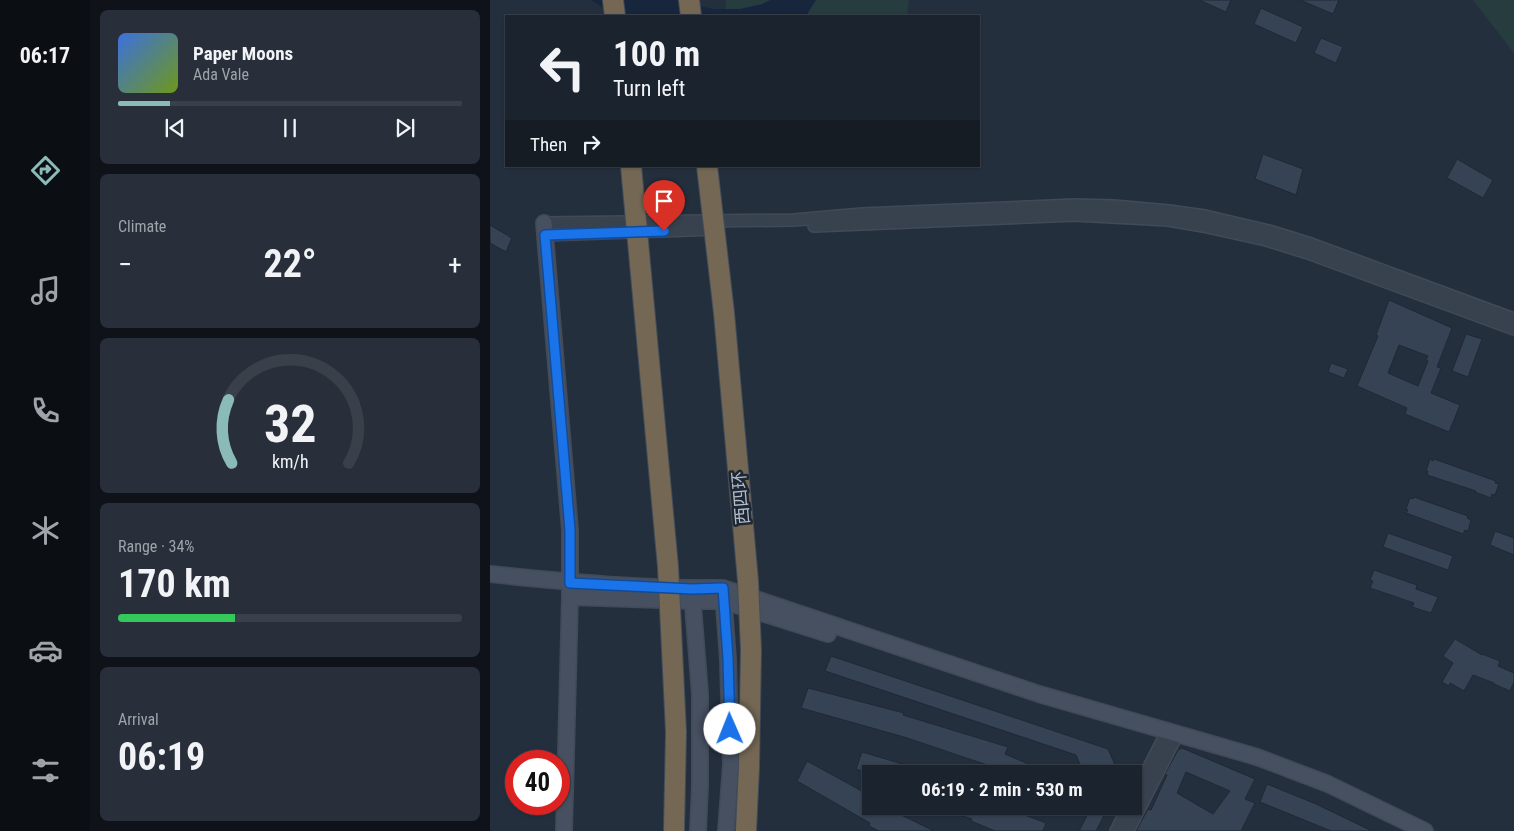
<!DOCTYPE html>
<html lang="en">
<head>
<meta charset="utf-8">
<style>
  body { margin:0; font-family:"Roboto Condensed","Noto Sans SC",sans-serif; background:#282f3a; color:#f1f3f6; height:100vh; display:flex; flex-direction:column; font-size:19px; white-space:nowrap }
  * { box-sizing:border-box; margin:0 }
  p { font-size:16px; color:#a0a4aa }
  .icon { flex:none; width:28px; height:28px; fill:none; stroke:currentColor; stroke-width:2; stroke-linecap:round; stroke-linejoin:round }
  .map { position:relative; flex:1; overflow:hidden }
  .side { display:flex; flex-direction:column; gap:10px; padding:10px; background:#0f1319; width:400px }
  .side>* { flex:none }
  .guide { position:absolute; left:15px; top:15px; width:475px; height:152px; border-radius:0px; box-shadow:0 1px 4px #0004,0 0 0 1px #39404a; background:#1b232e; color:#f1f3f6; overflow:hidden }
  .speed { position:absolute; left:15px; top:750px; display:flex; gap:10px; font-size:25px; font-weight:700; text-align:center }
  .speed>* { display:grid; place-content:center; width:65px; height:65px; border-radius:50%; background:#1b232e; box-shadow:0 1px 4px #0004,0 0 0 1px #39404a; line-height:1 }
  .speed .limit { border:8px solid #d22; background:#fff; color:#111 }
  .pin { position:absolute; display:grid; place-items:center; width:42px; height:42px; color:#fff; margin:-51px -21px; border-radius:50% 50% 50% 0; rotate:-45deg; box-shadow:0 0 5px #0007 }
  .pin .icon { rotate:45deg }
  .me { position:absolute; width:55px; margin:-28px; rotate:359deg; stroke-linejoin:round; filter:drop-shadow(0 0 4px #0008) }
  .turn { display:flex; align-items:center; gap:18px; height:105px; padding:0 25px; font-size:22px }
  .turn .icon { width:65px; height:65px; stroke-width:2.5 }
  .turn b { display:block; font-size:35px; line-height:42px }
  .then { display:flex; align-items:center; height:48px; padding:0 25px; background:#0003; gap:10px; font-size:19px }
  .big { font-size:38px; font-weight:700; line-height:1.1 }
  .side .card { flex:1; display:flex; flex-direction:column; justify-content:center; gap:8px; min-width:0; padding:0 18px; border-radius:8px; background:#282f3a }
  .side .dial { align-items:center; gap:0 }
  .dial svg { height:130px; overflow:visible; fill:none; stroke:#39404a; stroke-width:7; stroke-linecap:round; text-anchor:middle }
  .dial text { fill:#f1f3f6; stroke:none }
  .song { display:flex; align-items:center; gap:15px }
  .cover { width:60px; height:60px; border-radius:8px; background:linear-gradient(135deg,hsl(220 70% 55%),hsl(80 70% 35%)) }
  .played { height:5px; border-radius:2px; background:linear-gradient(90deg,#8bbbb9 15%,#39404a 15%) }
  .keys { display:flex; justify-content:space-around; direction:ltr }
  .heat { display:flex; justify-content:space-between; align-items:center; font-size:28px; direction:ltr }
  .charge { height:8px; border-radius:4px; background:linear-gradient(90deg,#34c759 34%,#39404a 0) }
  .trip { position:absolute; left:372px; top:765px; width:280px; height:50px; border-radius:0px; background:#1b232e; box-shadow:0 1px 4px #0004,0 0 0 1px #39404a; font-weight:700; line-height:50px; text-align:center }
  main { display:flex; flex:1; min-height:0 }
  .tabs { display:flex; flex-direction:column; width:90px; justify-content:space-around; align-items:center; background:#0b0e12; color:#a0a4aa }
  .tabs .icon { width:35px; height:35px }
  .tabs .active { color:#8bbbb9 }
  .tabs b { font-size:22px; color:#f1f3f6 }
  .map>svg:first-child { display:block }
  .green { fill:#263c3f }
  .water { fill:#17263c }
  .building { fill:#364354; stroke:#1f2835; fill-rule:evenodd }
  .lines { fill:none; stroke-linecap:round; stroke-linejoin:round }
  .street-casing { stroke:#414a57; stroke-width:14 }
  .secondary-casing { stroke:#414a57; stroke-width:18 }
  .highway-casing { stroke:#434c59; stroke-width:22 }
  .street { stroke:#38414e; stroke-width:11 }
  .secondary { stroke:#465061; stroke-width:15 }
  .highway { stroke:#746855; stroke-width:20 }
  .highway-bridge-casing { stroke:#434c59; stroke-width:22; stroke-linecap:butt }
  .highway-bridge { stroke:#746855; stroke-width:20 }
  .route-casing { stroke:#114b97; stroke-width:12 }
  .route { stroke:#1a73e8; stroke-width:9 }
  .labels { text-anchor:middle; stroke-width:5; stroke-linejoin:round; paint-order:stroke }
  .street-label { font-size:18px; fill:#b4bcc9; stroke:#1d2633 }
</style>
</head>
<body>
<main>
<nav class="tabs">
<b>06:17</b>
<svg class="icon active" aria-label="directions" viewBox="0 0 24 24"><path d="M12 3l9 9-9 9-9-9zM9 14v-3h6M13 9l2 2-2 2"/></svg>
<svg class="icon" aria-label="music" viewBox="0 0 24 24"><path d="M9 18V5l10-2v13"/><circle cx="6" cy="18" r="3"/><circle cx="16" cy="16" r="3"/></svg>
<svg class="icon" aria-label="phone" viewBox="0 0 24 24"><path d="M5 4h4l2 5-3 2q2 4 5 5l2-3 5 2v4C11 20 4 13 5 4z"/></svg>
<svg class="icon" aria-label="climate" viewBox="0 0 24 24"><path d="M12 3v18M4 7l16 10M4 17L20 7"/></svg>
<svg class="icon" aria-label="car" viewBox="0 0 24 24"><path d="M5 17H2v-5l4-1 3-4h7l3 4 3 1v5h-3M9 17h6M6 11h13"/><circle cx="7" cy="17" r="2"/><circle cx="17" cy="17" r="2"/></svg>
<svg class="icon" aria-label="filters" viewBox="0 0 24 24"><path d="M4 7h16M4 17h16"/><circle cx="9" cy="7" r="2"/><circle cx="15" cy="17" r="2"/></svg>
</nav>
<section class="side">
<div class="card">
<div class="song"><i class="cover"></i><div><b>Paper Moons</b><p>Ada Vale</p></div></div>
<div class="played"></div>
<div class="keys"><svg class="icon" aria-label="previous" viewBox="0 0 24 24"><path d="M18 5L8 12l10 7zM5 5v14"/></svg><svg class="icon" aria-label="pause" viewBox="0 0 24 24"><path d="M8 5v14M16 5v14"/></svg><svg class="icon" aria-label="next" viewBox="0 0 24 24"><path d="M6 5l10 7-10 7zM19 5v14"/></svg></div>
</div>
<div class="card"><p>Climate</p>
<div class="heat"><a>−</a><b class="big">22°</b><a>+</a></div>
</div>
<div class="card dial"><svg viewBox="0 0 100 80">
<path d="M14 69A42 42 0 1 1 86 69"/>
<path d="M14 69A42 42 0 0 1 12 30" stroke="#8bbbb9"/>
<text x="50" y="56" font-size="32" font-weight="700">32</text>
<text x="50" y="72" font-size="11">km/h</text>
</svg></div>
<div class="card"><p>Range · 34%</p><b class="big">170 km</b><div class="charge"></div></div>
<div class="card"><p>Arrival</p><b class="big">06:19</b></div>
</section>
<div class="map">
<svg width="1024" height="831" viewBox="0 0 1024 831">
  <rect width="100%" height="100%" fill="#242f3e"/>
  <g class="green">
    <path d="M235 0H419L417 16H237Z"/>
    <path d="M983 0H1024V53Z"/>
  </g>
  <path class="water" d="M101 0H185L197 4 224 9H250L272 4 280 0H326L316 16H126Z"/>
  <g class="building">
    <path d="M709 0H741L736 12Z"/>
    <path d="M810 0H849L843 14Z"/>
    <path d="M771 8 813 27 806 43 764 24Z"/>
    <path d="M831 38 853 47 846 63 824 53Z"/>
    <path d="M773 154 813 169 806 195 765 179Z"/>
    <path d="M967 159 1003 180 993 198 957 178Z"/>
    <path d="M0 225 22 238 16 252 0 243Z"/>
    <path d="M899 300 962 328 947 367 951 368 941 393 970 405 959 432 915 414 917 408 867 386 888 336 886 335ZM909 345 938 356 936 360 938 361 928 386 898 373Z"/>
    <path d="M976 334 992 339 978 377 962 371Z"/>
    <path d="M841 363 858 369 854 378 838 372Z"/>
    <path d="M940 459 943 461 944 459 1006 481 1005 483 1009 484 1005 495 1002 494 1001 498 985 492 986 491 937 475 938 471H936Z"/>
    <path d="M924 497 978 516 977 518 981 520 978 531 975 530 973 534 916 513 918 510 916 509 920 498 923 499Z"/>
    <path d="M1005 531 1024 538V555L1000 545Z"/>
    <path d="M898 533 963 556 958 570 893 547Z"/>
    <path d="M884 570 927 585 926 589 948 597 941 613 922 607 924 603 880 588 883 581 880 580Z"/>
    <path d="M965 639 992 655V654L1010 661 1008 666 1024 673V682L1020 691 1004 684V683L983 675 974 691 960 683 959 686 952 682 963 663 953 656Z"/>
    <path d="M341 656 618 749 629 774H594L586 755 335 671Z"/>
    <path d="M318 688 414 713 413 715 518 747 515 754 562 774H514L515 771 414 737 311 708Z"/>
    <path d="M692 748 765 779 755 799 765 803 751 831H646L658 809 661 810 677 775 675 774 688 750ZM696 772 740 791 723 814 687 793Z"/>
    <path d="M372 752 406 762 432 772V774H379L366 769Z"/>
    <path d="M317 761 381 796V806H393L444 831H389L379 826 380 823 307 781Z"/>
    <path d="M777 784 826 804 882 831H841L770 802Z"/>
    <path d="M447 806H511L556 823 553 831H505L481 821 482 819 447 808Z"/>
    <path d="M602 806H619L606 831H589Z"/>
  </g>
  <g class="lines">
    <defs>
      <g id="street">
        <path d="M54 223 304 220 372 214 585 205 624 206 679 211 715 216 779 231 821 244 1024 319"/>
        <path d="M324 226 585 215 678 220 713 226 776 240 818 253 1024 329"/>
        <path d="M55 235 228 229"/>
        <path d="M644 796 678 730"/>
        <path d="M626 831 639 806"/>
        <path d="M638 831 688 733"/>
      </g>
      <g id="secondary">
        <path d="M54 223 80 530V597L74 831"/>
        <path d="M0 574C77 582 155 589 233 588L549 694 767 757 838 784 935 831"/>
        <path d="M202 593 210 694V786L208 831"/>
        <path d="M233 593 238 659 241 765 236 831"/>
        <path d="M80 597 203 601H234L338 634"/>
      </g>
      <g id="highway">
        <path d="M123 0 125 16"/>
        <path d="M199 0 201 16"/>
      </g>
    </defs>
    <use href="#street" class="street-casing"/>
    <use href="#secondary" class="secondary-casing"/>
    <use href="#highway" class="highway-casing"/>
    <use href="#street" class="street"/>
    <use href="#secondary" class="secondary"/>
    <use href="#highway" class="highway"/>
    <defs>
      <g id="highway-bridge">
        <path d="M141 166 178 567 186 732 184 831"/>
        <path d="M217 166 234 313 258 581 261 650 259 767 256 831"/>
      </g>
    </defs>
    <use href="#highway-bridge" class="highway-bridge-casing"/>
    <use href="#highway-bridge" class="highway-bridge"/>
  </g>
  <g class="lines">
    <defs>
      <path id="route" d="M174 231 55 235 80 530V583L202 589 233 588 238 658 240 729"/>
    </defs>
    <use href="#route" class="route-casing"/>
    <use href="#route" class="route"/>
  </g>
  <g class="labels">
    <g class="street-label">
      <text transform="translate(251 498) rotate(-95)" y="6">西四环</text>
    </g>
  </g>
</svg>
<div class="speed"><div class="limit">40</div></div>
<div class="pin" style="left:174px;top:231px;background:#d93025"><svg class="icon" aria-label="arrive" viewBox="0 0 24 24"><path d="M6 21V4h12l-3 4 3 4H6"/></svg></div>
<svg class="me" style="left:240px;top:729px" viewBox="-20 -20 40 40"><circle r="19" fill="#fff"/><path d="M0-13L10 11 0 6-10 11z" fill="#1a73e8"/></svg>
<div class="trip">06:19 · 2 min · 530 m</div>
<div class="guide">
<div class="turn"><svg class="icon" aria-label="left" viewBox="0 0 24 24"><path d="M17 20v-9H6M10 6l-5 5 5 5"/></svg><div><b>100 m</b>Turn left</div></div>
<div class="then">Then<svg class="icon" aria-label="right" viewBox="0 0 24 24"><path d="M7 20v-9h11M14 6l5 5-5 5"/></svg></div>
</div>
</div>
</main>
</body>
</html>
